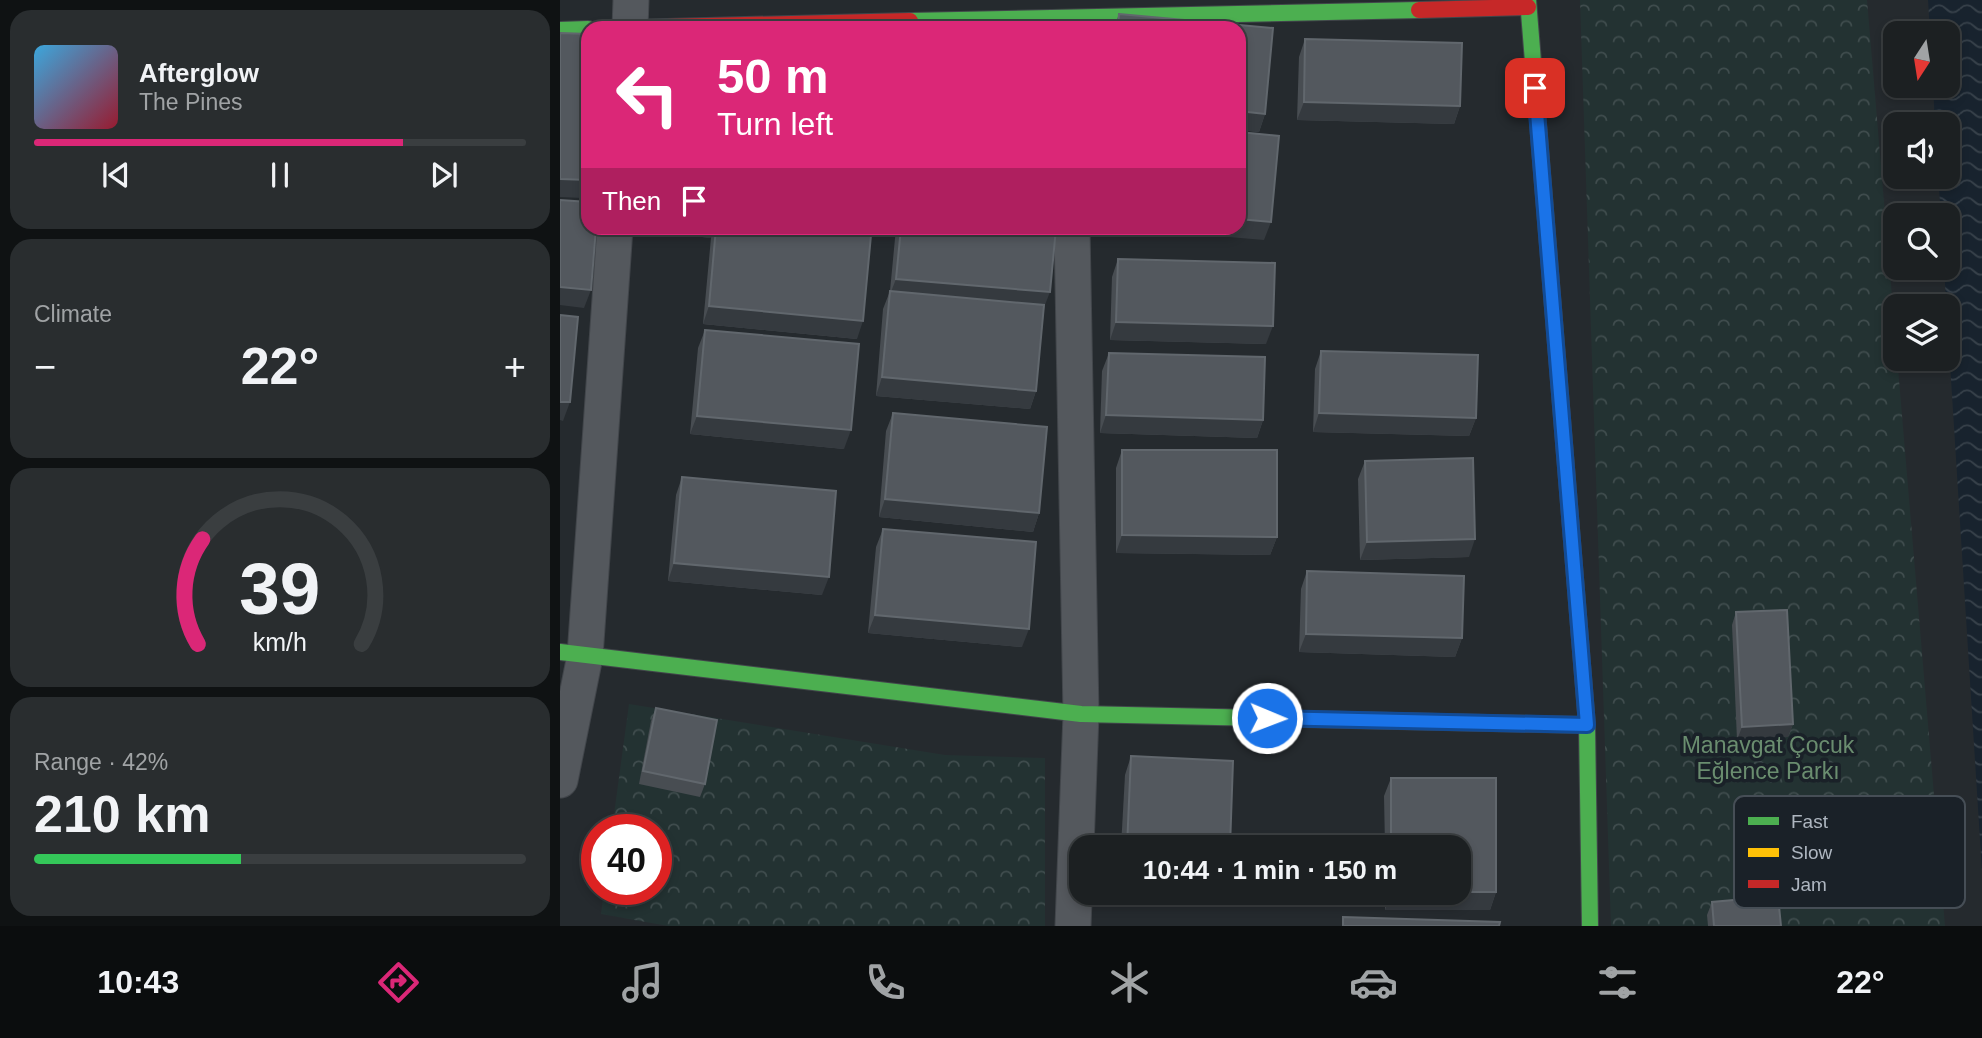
<!DOCTYPE html>
<html lang="en">
<head>
<meta charset="utf-8">
<style>
  body { margin:0; font-family:Arial,sans-serif; background:#292d2f; color:#f1f3f6; height:100vh; display:flex; flex-direction:column; font-size:26px; white-space:nowrap }
  * { box-sizing:border-box; margin:0 }
  p { font-size:23px; color:#a0a3a5 }
  .icon { flex:none; width:38px; height:38px; fill:none; stroke:currentColor; stroke-width:2; stroke-linecap:round; stroke-linejoin:round }
  .map { position:relative; flex:1; overflow:hidden }
  .side { display:flex; flex-direction:column; gap:10px; padding:10px; background:#0f1213; width:560px }
  .side>* { flex:none }
  .top-card { position:absolute; left:21px; top:21px; width:665px; height:214px; border-radius:21px; box-shadow:0 4px 10px #0003,0 0 0 2px #3a3e40; background:#db2777; color:#fff; overflow:hidden }
  .needle { width:46px; rotate:192deg }
  .fabs { position:absolute; left:1323px; top:21px; display:grid; gap:14px }
  .fabs a { display:grid; place-items:center; width:77px; height:77px; border-radius:14px; background:#1c2022; box-shadow:0 4px 10px #0003,0 0 0 2px #3a3e40; font-size:35px }
  .speed { position:absolute; left:21px; top:814px; display:flex; gap:14px; font-size:35px; font-weight:700; text-align:center }
  .speed>* { display:grid; place-content:center; width:91px; height:91px; border-radius:50%; background:#1c2022; box-shadow:0 4px 10px #0003,0 0 0 2px #3a3e40; line-height:1 }
  .speed .limit { border:10px solid #d22; background:#fff; color:#111 }
  .pin { position:absolute; display:grid; place-items:center; width:60px; height:60px; color:#fff; margin:-30px; border-radius:14px; box-shadow:0 4px 10px #0006 }
  .me { position:absolute; width:77px; margin:-38px; rotate:91deg; stroke-linejoin:round; filter:drop-shadow(0 0 5px #0008) }
  .turn { display:flex; align-items:center; gap:24px; height:147px; padding:0 21px; font-size:32px }
  .turn .icon { width:91px; height:91px; stroke-width:2.5 }
  .turn b { display:block; font-size:49px; line-height:60px }
  .then { display:flex; align-items:center; height:66px; padding:0 21px; background:#0003; gap:14px; font-size:26px }
  .big { font-size:52px; font-weight:800; line-height:1.1 }
  .side .widget { flex:1; display:flex; flex-direction:column; justify-content:center; gap:10px; min-width:0; padding:0 24px; border-radius:21px; background:#292d2f }
  .side .dial { align-items:center; gap:0 }
  .dial svg { height:182px; overflow:visible; fill:none; stroke:#3a3e40; stroke-width:7; stroke-linecap:round; text-anchor:middle }
  .dial text { fill:#f1f3f6; stroke:none }
  .song { display:flex; align-items:center; gap:21px }
  .cover { width:84px; height:84px; border-radius:10px; background:linear-gradient(135deg,hsl(200 70% 55%),hsl(350 70% 35%)) }
  .played { height:7px; border-radius:4px; background:linear-gradient(90deg,#db2777 75%,#3a3e40 75%) }
  .keys { display:flex; justify-content:space-around; direction:ltr }
  .heat { display:flex; justify-content:space-between; align-items:center; font-size:38px; direction:ltr }
  .charge { height:10px; border-radius:5px; background:linear-gradient(90deg,#34c759 42%,#3a3e40 0) }
  .trip { position:absolute; left:509px; top:835px; width:402px; height:70px; border-radius:21px; background:#1c2022; box-shadow:0 4px 10px #0003,0 0 0 2px #3a3e40; font-weight:800; line-height:70px; text-align:center }
  .menu { display:flex; height:112px; justify-content:space-around; align-items:center; background:#0b0d0e; color:#a0a3a5 }
  .menu .icon { width:49px; height:49px }
  .menu .on { color:#db2777 }
  .menu b { font-size:32px; color:#f1f3f6 }
  main { display:flex; flex:1; min-height:0 }
  .map>svg:first-child { display:block }
  .park { fill:url(#park-crowns) }
  .water { fill:url(#water-waves) }
  .lines { fill:none; stroke-linecap:round; stroke-linejoin:round }
  .street-casing { stroke:#42464b; stroke-width:37 }
  .fast-casing { stroke:#42464b; stroke-width:18 }
  .slow-casing { stroke:#42464b; stroke-width:18 }
  .jam-casing { stroke:#42464b; stroke-width:18 }
  .street { stroke:#54585d; stroke-width:35 }
  .fast { stroke:#4caf50; stroke-width:16 }
  .slow { stroke:#ffc107; stroke-width:16 }
  .jam { stroke:#c62828; stroke-width:16 }
  .wall { fill:#484d52 }
  .shaded-wall { fill:#353a3f }
  .building { fill:#53585e; stroke:#61676d; stroke-width:2 }
  .route-casing { stroke:#114b97; stroke-width:18 }
  .route { stroke:#1a73e8; stroke-width:12 }
  .labels { text-anchor:middle; stroke-width:7; stroke-linejoin:round; paint-order:stroke }
  .park-label { font-size:23px; fill:#6a8d6f; stroke:#1a2128 }
  .key { fill:#1a2128; stroke:#464e56; stroke-width:2 }
  .key-label { font-size:19px; fill:#aeb6c0 }
</style>
</head>
<body>
<main>
<section class="side">
<div class="widget">
<div class="song"><i class="cover"></i><div><b>Afterglow</b><p>The Pines</p></div></div>
<div class="played"></div>
<div class="keys"><svg class="icon" aria-label="previous" viewBox="0 0 24 24"><path d="M18 5L8 12l10 7zM5 5v14"/></svg><svg class="icon" aria-label="pause" viewBox="0 0 24 24"><path d="M8 5v14M16 5v14"/></svg><svg class="icon" aria-label="next" viewBox="0 0 24 24"><path d="M6 5l10 7-10 7zM19 5v14"/></svg></div>
</div>
<div class="widget"><p>Climate</p>
<div class="heat"><a>−</a><b class="big">22°</b><a>+</a></div>
</div>
<div class="widget dial"><svg viewBox="0 0 100 80">
<path d="M14 69A42 42 0 1 1 86 69"/>
<path d="M14 69A42 42 0 0 1 16 23" stroke="#db2777"/>
<text x="50" y="56" font-size="32" font-weight="700">39</text>
<text x="50" y="72" font-size="11">km/h</text>
</svg></div>
<div class="widget"><p>Range · 42%</p><b class="big">210 km</b><div class="charge"></div></div>
</section>
<div class="map">
<svg width="1422" height="926" viewBox="0 0 1422 926">
  <defs>
    <pattern id="park-crowns" width="20" height="18" patternUnits="userSpaceOnUse" patternTransform="scale(1.75)"><rect width="20" height="18" fill="#233232"/><path d="M2 6a3 3 0 1 1 6 0M12 15a3 3 0 1 1 6 0" fill="none" stroke="#404d4e"/></pattern>
    <pattern id="water-waves" width="16" height="10" patternUnits="userSpaceOnUse" patternTransform="scale(1.75)"><rect width="16" height="10" fill="#18232e"/><path d="M0 5q4-4 8 0t8 0" fill="none" stroke="#37414a"/></pattern>
  </defs>
  <rect width="100%" height="100%" fill="#252a2e"/>
  <g class="park">
    <path d="M1020 0H1307L1385 926H1051Z"/>
    <path d="M69 704 385 755 485 758V926H108L41 914 44 889H96V830L52 829Z"/>
  </g>
  <path class="water" d="M1368 0H1422V872L1384 268H1388V215H1381L1378 177H1388V124H1375L1373 86H1388V33H1370Z"/>
  <g class="lines">
    <defs>
      <g id="street">
        <path d="M70 28 71 0"/>
        <path d="M512 228 521 714 513 926"/>
        <path d="M0 780 25 656 55 228"/>
      </g>
      <g id="fast">
        <path d="M968 0 1027 725 1030 926"/>
        <path d="M350 21 859 10"/>
        <path d="M0 30 28 29"/>
        <path d="M0 652 521 714 928 723"/>
      </g>
      <path id="slow" d="M928 723 1027 725"/>
      <g id="jam">
        <path d="M859 10 968 7"/>
        <path d="M68 28 350 21"/>
      </g>
    </defs>
    <use href="#street" class="street-casing"/>
    <use href="#fast" class="fast-casing"/>
    <use href="#slow" class="slow-casing"/>
    <use href="#jam" class="jam-casing"/>
    <use href="#street" class="street"/>
    <use href="#fast" class="fast"/>
    <use href="#slow" class="slow"/>
    <use href="#jam" class="jam"/>
  </g>
  <g class="wall">
    <path d="M559 14 713 28 705 114 699 132 679 130V28H554Z"/>
    <path d="M745 39 900 106 894 124 737 120 739 57Z"/>
    <path d="M143 228H303L297 339 143 324 151 238 142 237Z"/>
    <path d="M336 228H496L484 310 476 391 470 409 316 396 323 309 330 291Z"/>
    <path d="M558 259 706 344 550 340 552 277Z"/>
    <path d="M145 330 284 449 130 434 138 348Z"/>
    <path d="M761 351 916 418 909 436 753 432 755 369Z"/>
    <path d="M549 353 703 420 697 438 540 433 542 371Z"/>
    <path d="M333 413 479 513 473 532 319 517 326 431Z"/>
    <path d="M562 450 717 537 710 555 556 553V468Z"/>
    <path d="M805 461 909 557 800 560 798 479Z"/>
    <path d="M122 477 262 595 108 581 116 495Z"/>
    <path d="M323 529 462 647 308 633 316 547Z"/>
    <path d="M747 571 902 638 895 657 739 652 741 589Z"/>
    <path d="M1176 612 1233 724 1228 737 1177 740 1172 625Z"/>
    <path d="M96 708 145 784 140 797 79 784 91 721Z"/>
    <path d="M571 756 670 847H561L565 775Z"/>
    <path d="M831 778H936V892L930 910H825V892H900V847H825L824 796Z"/>
    <path d="M1152 902 1221 926H1148L1147 915Z"/>
  </g>
  <g class="shaded-wall">
    <path d="M744 102 900 106 894 124 737 120Z"/>
    <path d="M679 111 705 114 699 132 679 130Z"/>
    <path d="M0 179 28 180V183L22 198 0 197Z"/>
    <path d="M679 219 711 222 704 240 563 228H679Z"/>
    <path d="M145 228H154L151 238 142 237Z"/>
    <path d="M336 279 490 292 483 310 329 297Z"/>
    <path d="M0 287 31 290 24 308 0 305Z"/>
    <path d="M149 306 303 321 297 339 143 324Z"/>
    <path d="M556 322 713 326 706 344 550 340Z"/>
    <path d="M322 377 476 391 470 409 316 396Z"/>
    <path d="M0 402H10L3 421 0 420Z"/>
    <path d="M759 413 916 418 909 436 753 432Z"/>
    <path d="M546 415 703 420 697 438 540 433Z"/>
    <path d="M137 416 291 430 284 449 130 434Z"/>
    <path d="M325 499 479 513 473 532 319 517Z"/>
    <path d="M562 535 717 537 710 555 556 553Z"/>
    <path d="M915 539 909 557 800 560 807 542Z"/>
    <path d="M114 563 269 577 262 595 108 581Z"/>
    <path d="M315 615 469 629 462 647 308 633Z"/>
    <path d="M746 634 902 638 895 657 739 652Z"/>
    <path d="M1233 724 1228 737 1177 740 1182 727Z"/>
    <path d="M566 892H663L662 896Z"/>
    <path d="M832 892H936L930 910H825Z"/>
  </g>
  <g class="building">
    <path d="M559 14 713 28 705 114 679 111V28H558Z"/>
    <path d="M0 33 28 34V180L0 179Z"/>
    <path d="M745 39 902 43 900 106 744 102Z"/>
    <path d="M679 132 719 136 711 222 679 219Z"/>
    <path d="M0 200 28 202V228H36L31 290 0 287Z"/>
    <path d="M156 228H303V234L311 235 303 321 149 306Z"/>
    <path d="M341 228H496L490 292 336 279Z"/>
    <path d="M558 259 715 263 713 326 556 322Z"/>
    <path d="M330 291 484 305 476 391 322 377Z"/>
    <path d="M0 315 18 317 10 402H0Z"/>
    <path d="M145 330 299 344 291 430 137 416Z"/>
    <path d="M761 351 918 355 916 418 759 413Z"/>
    <path d="M549 353 705 357 703 420 546 415Z"/>
    <path d="M333 413 487 427 479 513 325 499Z"/>
    <path d="M562 450H717V537L562 535Z"/>
    <path d="M913 458 915 539 807 542 805 461Z"/>
    <path d="M122 477 276 491 269 577 114 563Z"/>
    <path d="M323 529 476 542 469 629 315 615Z"/>
    <path d="M747 571 904 576 902 638 746 634Z"/>
    <path d="M1227 610 1233 724 1182 727 1176 612Z"/>
    <path d="M96 708 157 720 145 784 83 771Z"/>
    <path d="M571 756 673 761 670 847H567Z"/>
    <path d="M831 778H936V892H900V847H831Z"/>
    <path d="M1218 896 1221 926H1154L1152 902Z"/>
    <path d="M783 917 940 922 939 926H783Z"/>
  </g>
  <g class="lines">
    <defs>
      <path id="route" d="M707 718 1027 725 975 88"/>
    </defs>
    <use href="#route" class="route-casing"/>
    <use href="#route" class="route"/>
  </g>
  <g class="labels">
    <g class="park-label">
      <text x="1208" y="753">Manavgat Çocuk<tspan x="1208" dy="26">Eğlence Parkı</tspan></text>
    </g>
  </g>
  <rect x="1174" y="796" width="231" height="112" rx="10" class="key"/>
  <rect x="1188" y="817" width="31" height="8" fill="#4caf50"/>
  <rect x="1188" y="848" width="31" height="9" fill="#ffc107"/>
  <rect x="1188" y="880" width="31" height="8" fill="#c62828"/>
  <g class="key-label">
    <text x="1231" y="828">Fast</text>
    <text x="1231" y="859">Slow</text>
    <text x="1231" y="891">Jam</text>
  </g>
</svg>
<div class="fabs">
<a><svg class="needle" viewBox="-14 -14 28 28"><path d="M0-13l5 13h-10z" fill="#e53935"/><path d="M0 13l5-13h-10z" fill="#a0a3a5"/></svg></a>
<a><svg class="icon" aria-label="sound" viewBox="0 0 24 24"><path d="M4 9h4l5-4v14l-5-4H4zM17 9q2 3 0 6"/></svg></a>
<a><svg class="icon" aria-label="search" viewBox="0 0 24 24"><circle cx="10" cy="10" r="6"/><path d="M15 15l6 6"/></svg></a>
<a><svg class="icon" aria-label="layers" viewBox="0 0 24 24"><path d="M12 4l9 5-9 5-9-5zM3 14l9 5 9-5"/></svg></a>
</div>
<div class="speed"><div class="limit">40</div></div>
<div class="pin" style="left:975px;top:88px;background:#d93025"><svg class="icon" aria-label="arrive" viewBox="0 0 24 24"><path d="M6 21V4h12l-3 4 3 4H6"/></svg></div>
<svg class="me" style="left:707px;top:718px" viewBox="-20 -20 40 40"><circle r="17" fill="#1a73e8" stroke="#fff" stroke-width="3"/><path d="M0-11L8 9 0 5-8 9z" fill="#fff"/></svg>
<div class="trip">10:44 · 1 min · 150 m</div>
<div class="top-card">
<div class="turn"><svg class="icon" aria-label="left" viewBox="0 0 24 24"><path d="M17 20v-9H6M10 6l-5 5 5 5"/></svg><div><b>50 m</b>Turn left</div></div>
<div class="then">Then<svg class="icon" aria-label="arrive" viewBox="0 0 24 24"><path d="M6 21V4h12l-3 4 3 4H6"/></svg></div>
</div>
</div>
</main>
<nav class="menu">
<b>10:43</b>
<svg class="icon on" aria-label="directions" viewBox="0 0 24 24"><path d="M12 3l9 9-9 9-9-9zM9 14v-3h6M13 9l2 2-2 2"/></svg>
<svg class="icon" aria-label="music" viewBox="0 0 24 24"><path d="M9 18V5l10-2v13"/><circle cx="6" cy="18" r="3"/><circle cx="16" cy="16" r="3"/></svg>
<svg class="icon" aria-label="phone" viewBox="0 0 24 24"><path d="M5 4h4l2 5-3 2q2 4 5 5l2-3 5 2v4C11 20 4 13 5 4z"/></svg>
<svg class="icon" aria-label="climate" viewBox="0 0 24 24"><path d="M12 3v18M4 7l16 10M4 17L20 7"/></svg>
<svg class="icon" aria-label="car" viewBox="0 0 24 24"><path d="M5 17H2v-5l4-1 3-4h7l3 4 3 1v5h-3M9 17h6M6 11h13"/><circle cx="7" cy="17" r="2"/><circle cx="17" cy="17" r="2"/></svg>
<svg class="icon" aria-label="filters" viewBox="0 0 24 24"><path d="M4 7h16M4 17h16"/><circle cx="9" cy="7" r="2"/><circle cx="15" cy="17" r="2"/></svg>
<b>22°</b>
</nav>
</body>
</html>
